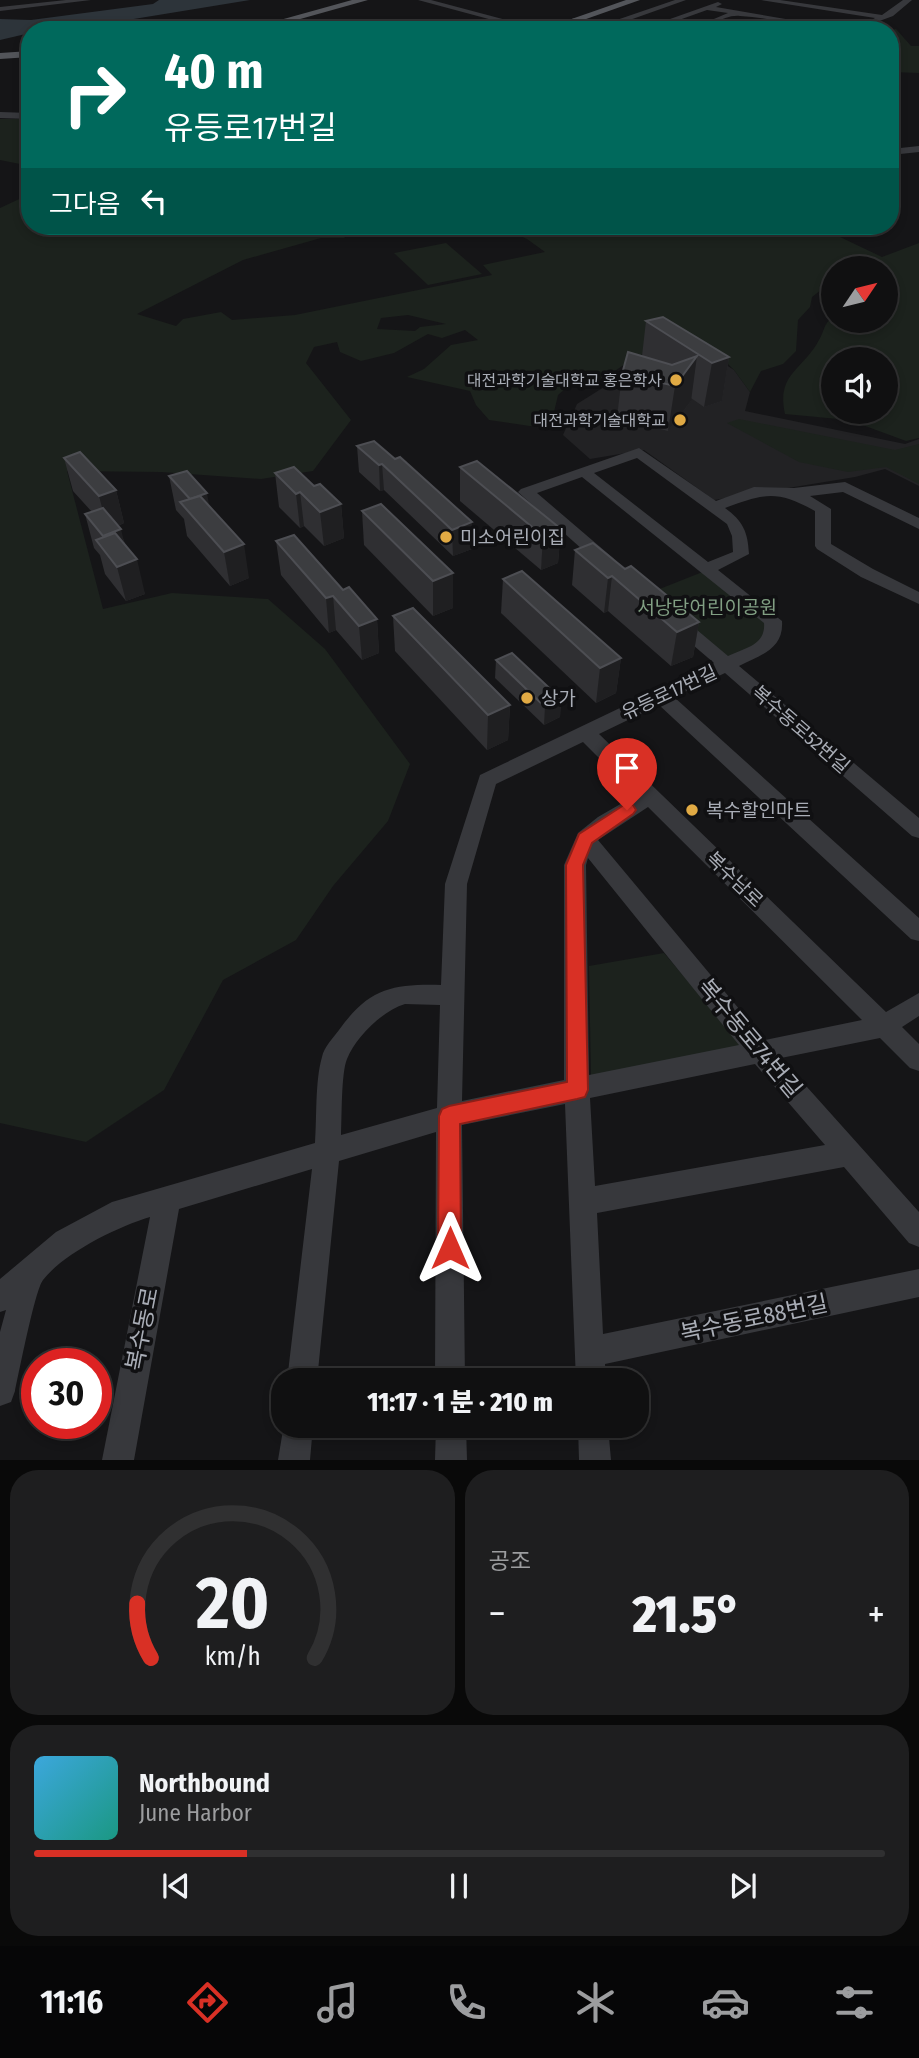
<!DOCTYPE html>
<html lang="ko">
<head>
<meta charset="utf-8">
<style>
  body { margin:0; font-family:"Fira Sans Condensed","Noto Sans KR",sans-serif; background:#1e1e1f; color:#f1f3f6; height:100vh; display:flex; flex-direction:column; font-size:26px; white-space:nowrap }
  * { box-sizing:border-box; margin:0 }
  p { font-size:23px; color:#9c9d9f }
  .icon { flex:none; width:38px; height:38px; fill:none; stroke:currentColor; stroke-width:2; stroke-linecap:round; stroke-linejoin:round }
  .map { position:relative; height:1460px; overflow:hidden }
  .details { display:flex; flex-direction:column; gap:10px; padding:10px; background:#090909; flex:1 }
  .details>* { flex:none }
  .top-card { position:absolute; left:21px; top:21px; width:878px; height:214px; border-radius:28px; box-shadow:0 4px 10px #0003,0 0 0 2px #303031; background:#00695c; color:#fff; overflow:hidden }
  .needle { width:46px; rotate:55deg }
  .fabs { position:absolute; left:821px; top:256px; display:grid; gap:14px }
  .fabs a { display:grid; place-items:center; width:77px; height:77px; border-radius:50%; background:#101011; box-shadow:0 4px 10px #0003,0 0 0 2px #303031; font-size:35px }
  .speed { position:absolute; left:21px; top:1348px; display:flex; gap:14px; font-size:35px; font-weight:700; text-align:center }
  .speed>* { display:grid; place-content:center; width:91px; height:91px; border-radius:50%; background:#101011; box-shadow:0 4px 10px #0003,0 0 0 2px #303031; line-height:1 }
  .speed .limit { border:10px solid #d22; background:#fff; color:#111 }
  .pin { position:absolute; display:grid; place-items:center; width:60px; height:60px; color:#fff; margin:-72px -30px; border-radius:50% 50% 50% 0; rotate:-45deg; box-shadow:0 0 7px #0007 }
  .pin .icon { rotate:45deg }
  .me { position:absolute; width:77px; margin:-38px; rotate:0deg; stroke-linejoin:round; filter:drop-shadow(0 0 5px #0008) }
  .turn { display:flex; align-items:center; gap:24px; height:147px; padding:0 28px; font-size:32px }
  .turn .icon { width:91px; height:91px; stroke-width:2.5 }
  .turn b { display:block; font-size:49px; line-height:60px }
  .then { display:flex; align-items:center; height:66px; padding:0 28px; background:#0003; gap:14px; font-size:26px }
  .big { font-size:52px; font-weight:800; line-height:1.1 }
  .details .tile { flex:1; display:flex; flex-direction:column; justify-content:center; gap:10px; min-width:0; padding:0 24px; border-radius:28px; background:#1e1e1f }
  .details .dial { align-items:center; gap:0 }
  .dial svg { height:182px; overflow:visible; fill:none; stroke:#303031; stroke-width:7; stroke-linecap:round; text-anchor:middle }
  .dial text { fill:#f1f3f6; stroke:none }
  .song { display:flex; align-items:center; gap:21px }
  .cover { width:84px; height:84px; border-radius:10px; background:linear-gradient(135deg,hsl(200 70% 55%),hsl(170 70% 35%)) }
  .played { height:7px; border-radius:4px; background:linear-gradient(90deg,#d93025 25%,#303031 25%) }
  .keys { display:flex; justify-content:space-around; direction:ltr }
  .heat { display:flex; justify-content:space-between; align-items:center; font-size:38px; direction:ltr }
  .details .tiles { flex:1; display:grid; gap:10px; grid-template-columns:1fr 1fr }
  .tile:last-child { grid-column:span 2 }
  .trip { position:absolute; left:271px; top:1368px; width:378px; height:70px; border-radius:28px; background:#101011; box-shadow:0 4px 10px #0003,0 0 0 2px #303031; font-weight:800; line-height:70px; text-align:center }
  .dock { display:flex; height:112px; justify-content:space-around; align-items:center; background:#060607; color:#9c9d9f }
  .dock .icon { width:49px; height:49px }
  .dock .active { color:#d93025 }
  .dock b { font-size:32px; color:#f1f3f6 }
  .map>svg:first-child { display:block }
  .built { fill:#222224 }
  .green { fill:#1c221d; fill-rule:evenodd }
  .water { fill:#2d343a }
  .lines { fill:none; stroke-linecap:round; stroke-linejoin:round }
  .minor { fill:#37383c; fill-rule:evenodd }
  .major { fill:#53555a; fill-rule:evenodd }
  .wall { fill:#2f2f32 }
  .shaded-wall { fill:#1f1f21 }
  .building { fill:#3c3d40; stroke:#4d4e53; stroke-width:2 }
  .route { fill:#d93025; stroke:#8d1f18; stroke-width:2 }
  .poi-dot { fill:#e1aa44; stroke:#101012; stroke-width:2.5 }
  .labels { text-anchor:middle; stroke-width:7; stroke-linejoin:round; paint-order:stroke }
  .far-poi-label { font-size:16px; fill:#a9adb6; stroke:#101012; text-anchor:end }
  .poi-label { font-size:19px; fill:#a9adb6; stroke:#101012; text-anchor:start }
  .park-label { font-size:19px; fill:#819f83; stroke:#101012 }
  .street-label { font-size:19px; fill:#a9adb6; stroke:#101012 }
  .near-street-label { font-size:23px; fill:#a9adb6; stroke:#101012 }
</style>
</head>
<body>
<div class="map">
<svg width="919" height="1460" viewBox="0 0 919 1460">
  <rect width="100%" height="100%" fill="#151517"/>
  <path class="built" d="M698 347 734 370 750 392 745 411 905 444 919 439V486L885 469 855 477 714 500 644 450 590 459 563 435 577 404 660 352Z"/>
  <g class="green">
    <path d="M896 29 911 46H919V73L891 72V30Z"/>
    <path d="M0 119H30V166L0 160Z"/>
    <path d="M30 194V226H358L344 238H321L243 260 137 314 176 326 183 319 221 312 232 320 295 315 492 275 483 265 545 252 527 239 498 226H817L882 257 919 243V438L906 441 849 420 785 414C776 374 803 370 819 340 825 330 823 324 833 317V320H886V268H833V291L821 290 812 297 810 307 798 320 796 351 783 364 761 371 750 392 734 370 716 352 654 349 634 358 600 381 579 377 558 395 550 429 489 420 476 405 470 391 407 377 424 369 451 345 478 340 465 330 442 338 428 334 394 353 361 361 340 352 337 342 314 347 306 363 351 420 313 471 261 479 161 472 67 471 103 609 172 593 268 599 325 649 410 764 388 821 333 886 296 940 223 980 164 1090 86 1142 0 1123V208ZM408 315 446 324 420 327 415 331 377 329 381 318ZM833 359H886V411H833Z"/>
    <path d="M446 243 482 274 428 285 394 253Z"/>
    <path d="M739 419 895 450 919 444V484L886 467 848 472 799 462 727 423Z"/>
    <path d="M705 571 766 624 763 642 729 660 652 592Z"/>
    <path d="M664 953 750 1054 591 1078 589 966Z"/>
  </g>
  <path class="water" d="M159 0H250L97 25 30 30V33L0 40V19L31 20 153 4Z"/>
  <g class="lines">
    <g class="minor">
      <path d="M66 0H91L0 11V7Z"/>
      <path d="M418 0H431L544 30H530Z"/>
      <path d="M675 0H686L610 27 616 30H602L570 20 574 18 602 25Z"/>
      <path d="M761 0H780L882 15 903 0H912L893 16 874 23 870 21 875 18Z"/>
      <path d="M718 2 722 4 716 7 850 30C813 30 777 18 740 16 724 14 706 30 688 30L728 13 707 10 651 30H639Z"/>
      <path d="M283 20 314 28 315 30H302L280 24Z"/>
      <path d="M0 112 30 113V119L0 118Z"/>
      <path d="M919 146V152L891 155V149Z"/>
      <path d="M639 448 716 501 754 487 794 488 845 482 919 518V529L843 492 810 496 831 509V544L873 569 919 592V604L861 577 817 549 815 546V511C777 490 765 493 725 508 743 521 748 532 749 554L718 570 782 621C784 649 761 655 739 666L919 818V838L912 836 725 673 674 697 919 918V941L911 939 659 705 599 734 886 1012 919 993V1016L902 1027 919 1044V1071L910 1068 880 1038 781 1058 919 1212V1247L909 1243 844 1167 597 1213 603 1334 919 1269V1297L605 1364 606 1381H576L565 1104 462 1125 465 1381H435L436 1132 339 1161 317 1381H287L312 1169 179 1209 134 1460H102L150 1217C117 1227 64 1253 43 1280 35 1290 19 1373 15 1391L11 1402 0 1406V1332L6 1310 0 1312V1279L56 1232 112 1202 315 1143C317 1117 315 1081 322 1057 324 1047 333 1038 339 1030 369 988 393 984 441 985L445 884 480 775 714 663 672 627 669 623 672 619H684L728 656C745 648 766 645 764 623L582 477 537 493 613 558 615 562 613 566H601L518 492 521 489ZM637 458 727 524 732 536 733 552 708 562 594 473ZM583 742 636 795 598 817 578 833 564 865V1080L462 1101 467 884 496 784ZM648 807 862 1020 765 1040 598 840ZM588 858 739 1045 589 1075 586 865ZM405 1004 440 1005 437 1108 341 1135C342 1118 341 1073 347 1059 356 1037 382 1011 405 1004ZM755 1064 825 1145 595 1186 590 1098Z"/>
      <path d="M284 1424V1426H313L310 1460H278Z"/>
      <path d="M436 1426H466L467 1460H435Z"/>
      <path d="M578 1426H608L611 1460H579Z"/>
    </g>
    <g class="major">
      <path d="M352 0H368L261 30H244Z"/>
      <path d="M626 0H640L555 30H540Z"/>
      <path d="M30 51V57L0 59V53Z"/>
    </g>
  </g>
  <g class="wall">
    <path d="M646 321 729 357 722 401 704 407 691 398V401L668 431 617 418 622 374 642 356Z"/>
    <path d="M357 446 395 459 472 522V549L453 556 384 490 380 491 359 472Z"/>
    <path d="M64 458 116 490 124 523 118 526 145 594 126 601 105 574 100 555 94 548 85 514 92 512 73 491Z"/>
    <path d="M460 467 561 529 558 563 541 570 460 501Z"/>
    <path d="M275 473 314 486 341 504 344 538 324 546 304 526 300 528 279 507Z"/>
    <path d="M169 476 209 505 249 578 230 586 187 536 184 519 176 510Z"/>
    <path d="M362 511 453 573V608L433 616 364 545Z"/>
    <path d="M276 541 343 590 377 619 379 653 362 660 336 630 329 633 281 575Z"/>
    <path d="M575 550 625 569 699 622 693 657 671 666 608 611 604 613 572 585Z"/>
    <path d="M503 579 621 658 616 693 596 703 501 613Z"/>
    <path d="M393 616 510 705 508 740 487 750 395 651Z"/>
    <path d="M496 660 561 699 560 717 544 725 495 678Z"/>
  </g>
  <g class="shaded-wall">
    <path d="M697 356 691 401 668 431 675 386Z"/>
    <path d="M729 357 722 401 704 407 712 363Z"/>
    <path d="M382 464 384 490 380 491 379 465Z"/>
    <path d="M116 490 124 523 108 530 99 496Z"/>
    <path d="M300 492 304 526 300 528 296 494Z"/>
    <path d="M207 493 213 527 190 499Z"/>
    <path d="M341 504 344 538 324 546 320 512Z"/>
    <path d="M472 522V549L453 556 452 530Z"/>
    <path d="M121 529 129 563 137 559 145 594 126 601 117 567 108 555 103 536Z"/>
    <path d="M561 529 558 563 541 570 543 536Z"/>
    <path d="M244 544 249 578 230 586 224 552Z"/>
    <path d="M453 573V608L433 616V581Z"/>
    <path d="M612 576 608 611 604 613 608 578Z"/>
    <path d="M333 596 336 630 329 633 326 598Z"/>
    <path d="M377 619 379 653 362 660 359 626Z"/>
    <path d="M699 622 693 657 671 666 677 632Z"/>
    <path d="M621 658 616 693 596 703 600 668Z"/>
    <path d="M561 699 560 717 544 725 545 707Z"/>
    <path d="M510 705 508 740 487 750 488 715Z"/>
  </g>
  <g class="building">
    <path d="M663 317 729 357 712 363 646 321Z"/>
    <path d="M628 352 672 365 697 356 675 386 622 374Z"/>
    <path d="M374 441 395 459 400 457 472 522 452 530 382 464 379 465 357 446Z"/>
    <path d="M80 452 116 490 99 496 64 458Z"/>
    <path d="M477 461 561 529 543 536 460 467Z"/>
    <path d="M294 467 314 486 320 484 341 504 320 512 300 492 296 494 275 473Z"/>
    <path d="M187 471 207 493 190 499 169 476Z"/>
    <path d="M200 496 244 544 224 552 180 502Z"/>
    <path d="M381 504 453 573 433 581 362 511Z"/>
    <path d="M103 508 121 529 103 536 85 514Z"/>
    <path d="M115 533 137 559 117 567 96 540Z"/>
    <path d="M294 535 343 590 349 587 377 619 359 626 333 596 326 598 276 541Z"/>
    <path d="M593 543 625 569 631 566 699 622 677 632 612 576 608 578 575 550Z"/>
    <path d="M522 571 621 658 600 668 503 579Z"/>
    <path d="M413 608 510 705 488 715 393 616Z"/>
    <path d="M512 653 561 699 545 707 496 660Z"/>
  </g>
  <path class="route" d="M627 803 633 805 636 810 633 814 592 843 583 865 588 1090 585 1097 577 1099 460 1124 461 1248 458 1257 450 1260 442 1257 438 1248 439 1116 442 1109 449 1106 567 1082 566 865 579 834Z"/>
  <g class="poi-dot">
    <circle cx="676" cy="380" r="7"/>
    <circle cx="680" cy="420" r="7"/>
    <circle cx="446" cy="537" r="7"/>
    <circle cx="527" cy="698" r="7"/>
    <circle cx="692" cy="810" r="7"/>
  </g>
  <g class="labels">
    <g class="far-poi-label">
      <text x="662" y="386">대전과학기술대학교 홍은학사</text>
      <text x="666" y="426">대전과학기술대학교</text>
    </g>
    <g class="poi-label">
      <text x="460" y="544">미소어린이집</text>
      <text x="541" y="705">상가</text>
      <text x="706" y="817">복수할인마트</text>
    </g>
    <g class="park-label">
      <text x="707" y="614">서낭당어린이공원</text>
    </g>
    <g class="street-label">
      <text transform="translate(669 692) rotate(-25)" y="7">유등로17번길</text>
      <text transform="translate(801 729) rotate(41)" y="7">복수동로52번길</text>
      <text transform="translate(735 879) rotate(44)" y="7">복수남로</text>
    </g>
    <g class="near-street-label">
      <text transform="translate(750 1038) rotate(50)" y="8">복수동로74번길</text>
      <text transform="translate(754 1318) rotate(-12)" y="8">복수동로88번길</text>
      <text transform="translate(142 1329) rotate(-79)" y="8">복수동로</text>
    </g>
  </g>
</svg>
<div class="fabs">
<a><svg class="needle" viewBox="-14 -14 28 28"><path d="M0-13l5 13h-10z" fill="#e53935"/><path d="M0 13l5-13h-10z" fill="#9c9d9f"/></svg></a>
<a><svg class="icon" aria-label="sound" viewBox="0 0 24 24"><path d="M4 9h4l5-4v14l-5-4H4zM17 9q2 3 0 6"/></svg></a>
</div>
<div class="speed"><div class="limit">30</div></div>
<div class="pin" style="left:627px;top:810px;background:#d93025"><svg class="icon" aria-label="arrive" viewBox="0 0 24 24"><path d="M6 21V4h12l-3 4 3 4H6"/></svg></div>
<svg class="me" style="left:450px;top:1248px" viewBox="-20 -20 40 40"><path d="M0-17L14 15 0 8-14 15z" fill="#d93025" stroke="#fff" stroke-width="4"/></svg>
<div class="trip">11:17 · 1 분 · 210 m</div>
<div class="top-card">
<div class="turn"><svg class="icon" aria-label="right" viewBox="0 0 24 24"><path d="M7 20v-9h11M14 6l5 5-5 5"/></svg><div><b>40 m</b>유등로17번길</div></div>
<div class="then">그다음<svg class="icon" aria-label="left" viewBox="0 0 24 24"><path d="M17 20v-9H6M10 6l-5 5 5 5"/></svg></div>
</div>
</div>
<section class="details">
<div class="tiles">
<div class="tile dial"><svg viewBox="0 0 100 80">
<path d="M14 69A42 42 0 1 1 86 69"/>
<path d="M14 69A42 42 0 0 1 8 45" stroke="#d93025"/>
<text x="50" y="56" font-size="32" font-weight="700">20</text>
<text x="50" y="72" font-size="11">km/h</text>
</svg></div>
<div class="tile"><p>공조</p>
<div class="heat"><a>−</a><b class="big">21.5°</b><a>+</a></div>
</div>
<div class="tile">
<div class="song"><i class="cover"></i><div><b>Northbound</b><p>June Harbor</p></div></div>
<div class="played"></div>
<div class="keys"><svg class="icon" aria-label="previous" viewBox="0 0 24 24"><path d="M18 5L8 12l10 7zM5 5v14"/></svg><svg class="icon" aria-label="pause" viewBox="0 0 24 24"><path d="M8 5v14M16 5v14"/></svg><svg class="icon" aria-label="next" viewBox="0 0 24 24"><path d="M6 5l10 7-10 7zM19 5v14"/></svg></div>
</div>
</div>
</section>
<nav class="dock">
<b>11:16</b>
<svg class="icon active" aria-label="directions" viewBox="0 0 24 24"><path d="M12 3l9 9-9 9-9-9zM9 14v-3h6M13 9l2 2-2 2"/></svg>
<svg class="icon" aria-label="music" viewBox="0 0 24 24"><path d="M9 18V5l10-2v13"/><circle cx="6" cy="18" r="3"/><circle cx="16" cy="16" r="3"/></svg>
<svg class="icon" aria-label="phone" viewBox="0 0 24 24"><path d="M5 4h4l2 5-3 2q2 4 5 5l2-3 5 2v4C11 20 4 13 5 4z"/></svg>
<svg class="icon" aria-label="climate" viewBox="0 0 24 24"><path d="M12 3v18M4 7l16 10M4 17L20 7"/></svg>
<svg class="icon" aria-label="car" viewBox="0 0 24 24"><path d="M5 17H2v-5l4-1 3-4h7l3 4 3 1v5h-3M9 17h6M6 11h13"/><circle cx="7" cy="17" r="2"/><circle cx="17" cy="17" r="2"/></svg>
<svg class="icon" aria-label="filters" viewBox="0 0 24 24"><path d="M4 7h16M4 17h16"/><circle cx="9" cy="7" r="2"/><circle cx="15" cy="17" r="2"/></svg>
</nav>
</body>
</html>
